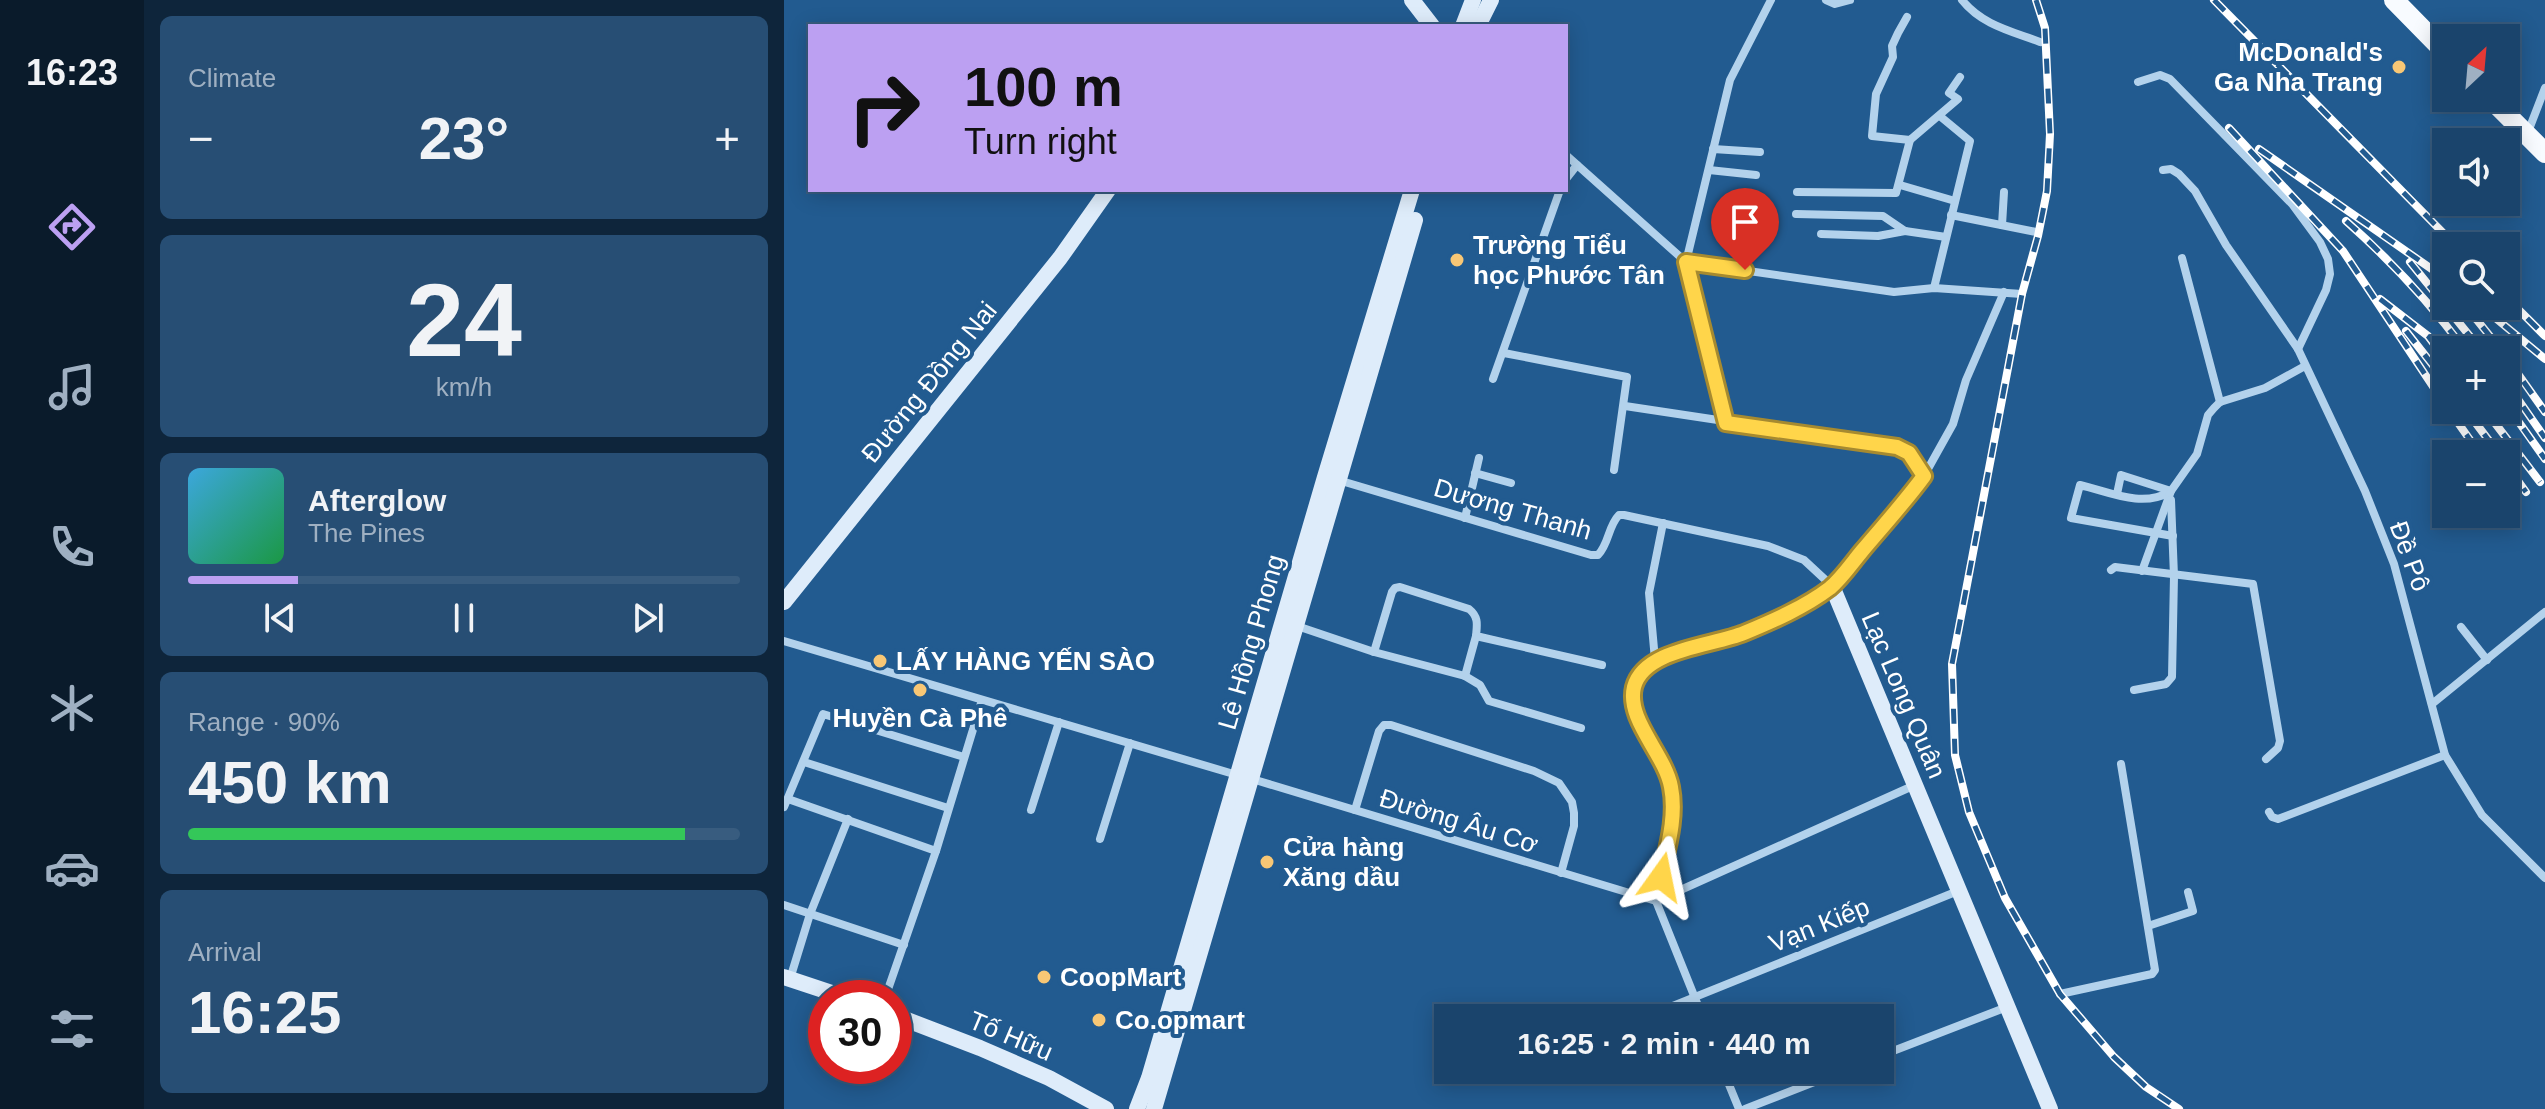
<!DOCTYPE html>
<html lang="en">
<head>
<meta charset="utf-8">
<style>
  body { margin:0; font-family:Arial,sans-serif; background:#274e74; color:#f1f3f6; height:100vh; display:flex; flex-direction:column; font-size:30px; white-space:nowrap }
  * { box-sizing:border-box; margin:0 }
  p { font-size:26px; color:#9fb0c2 }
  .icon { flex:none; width:44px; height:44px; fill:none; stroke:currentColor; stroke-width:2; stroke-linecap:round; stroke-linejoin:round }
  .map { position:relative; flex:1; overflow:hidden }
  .drawer { display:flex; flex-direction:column; gap:16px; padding:16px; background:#0e253b; width:640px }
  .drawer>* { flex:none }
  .hud { position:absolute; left:24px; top:24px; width:760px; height:168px; border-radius:0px; box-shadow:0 4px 20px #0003,0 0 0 2px #385c7f; background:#bca0f2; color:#111; overflow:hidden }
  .needle { width:52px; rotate:26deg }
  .buttons { position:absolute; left:1648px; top:24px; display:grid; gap:16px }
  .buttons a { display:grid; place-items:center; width:88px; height:88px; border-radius:0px; background:#1a446c; box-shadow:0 4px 20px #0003,0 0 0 2px #385c7f; font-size:40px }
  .speed { position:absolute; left:24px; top:980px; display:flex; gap:16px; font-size:40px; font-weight:700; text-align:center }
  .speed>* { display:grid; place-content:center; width:104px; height:104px; border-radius:50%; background:#1a446c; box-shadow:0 4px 20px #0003,0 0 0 2px #385c7f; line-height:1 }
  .speed .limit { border:12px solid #d22; background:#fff; color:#111 }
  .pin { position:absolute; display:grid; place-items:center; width:68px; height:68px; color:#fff; margin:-82px -34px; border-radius:50% 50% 50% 0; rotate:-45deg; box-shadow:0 0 8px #0007 }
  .pin .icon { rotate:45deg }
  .me { position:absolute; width:88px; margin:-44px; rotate:12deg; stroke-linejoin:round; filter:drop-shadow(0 0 6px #0008) }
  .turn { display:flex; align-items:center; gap:28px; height:168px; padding:0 24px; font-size:36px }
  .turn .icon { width:104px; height:104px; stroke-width:2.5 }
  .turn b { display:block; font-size:56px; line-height:68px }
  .big { font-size:60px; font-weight:700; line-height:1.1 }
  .drawer .card { flex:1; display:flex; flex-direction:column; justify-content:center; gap:12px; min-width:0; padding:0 28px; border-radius:12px; background:#274e74 }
  .drawer .dial { align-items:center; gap:0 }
  .dial b { font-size:104px; line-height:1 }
  .song { display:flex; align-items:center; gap:24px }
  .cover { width:96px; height:96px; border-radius:12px; background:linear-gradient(135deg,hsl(200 70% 55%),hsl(140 70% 35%)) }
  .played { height:8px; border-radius:4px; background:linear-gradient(90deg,#bca0f2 20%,#385c7f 20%) }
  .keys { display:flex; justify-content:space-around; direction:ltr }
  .heat { display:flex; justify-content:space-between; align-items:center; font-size:44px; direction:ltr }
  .charge { height:12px; border-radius:6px; background:linear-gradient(90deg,#34c759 90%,#385c7f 0) }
  .trip { position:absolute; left:650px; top:1004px; width:460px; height:80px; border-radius:0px; background:#1a446c; box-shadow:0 4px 20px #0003,0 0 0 2px #385c7f; font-weight:700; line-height:80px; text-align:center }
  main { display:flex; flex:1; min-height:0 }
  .tab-bar { display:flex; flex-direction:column; width:144px; justify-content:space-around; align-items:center; background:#0a1b2b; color:#9fb0c2 }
  .tab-bar .icon { width:56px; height:56px }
  .tab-bar .on { color:#bca0f2 }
  .tab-bar b { font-size:36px; color:#f1f3f6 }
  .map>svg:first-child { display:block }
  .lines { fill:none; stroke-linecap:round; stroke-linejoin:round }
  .street { stroke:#b3d2ec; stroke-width:8 }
  .secondary { stroke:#deecfa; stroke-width:16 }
  .primary { stroke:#f8fbff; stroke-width:20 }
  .rail-casing { stroke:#fff; stroke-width:8 }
  .rail { stroke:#225b90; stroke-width:5; stroke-dasharray:15; stroke-linecap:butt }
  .route-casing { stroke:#a68a30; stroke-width:20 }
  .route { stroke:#ffd54a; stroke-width:14 }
  .poi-dot { fill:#f8c775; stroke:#225b90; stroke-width:3 }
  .labels { text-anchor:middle; stroke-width:8; stroke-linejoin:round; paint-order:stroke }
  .poi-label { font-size:26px; font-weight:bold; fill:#fff; stroke:#225b90; text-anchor:start }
  .street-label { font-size:26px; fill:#fff; stroke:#225b90 }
</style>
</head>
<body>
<main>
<nav class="tab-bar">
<b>16:23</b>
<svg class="icon on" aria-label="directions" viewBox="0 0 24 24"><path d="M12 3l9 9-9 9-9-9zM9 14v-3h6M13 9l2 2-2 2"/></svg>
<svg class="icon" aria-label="music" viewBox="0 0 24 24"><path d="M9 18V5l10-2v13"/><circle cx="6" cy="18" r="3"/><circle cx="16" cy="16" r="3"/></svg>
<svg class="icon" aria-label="phone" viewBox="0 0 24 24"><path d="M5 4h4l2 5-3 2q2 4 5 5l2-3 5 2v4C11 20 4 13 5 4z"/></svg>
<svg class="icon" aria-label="climate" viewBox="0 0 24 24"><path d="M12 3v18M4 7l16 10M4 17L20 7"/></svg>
<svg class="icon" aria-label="car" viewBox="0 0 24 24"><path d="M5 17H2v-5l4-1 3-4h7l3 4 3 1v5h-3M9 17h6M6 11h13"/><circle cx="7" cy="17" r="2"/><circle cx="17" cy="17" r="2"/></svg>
<svg class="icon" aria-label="filters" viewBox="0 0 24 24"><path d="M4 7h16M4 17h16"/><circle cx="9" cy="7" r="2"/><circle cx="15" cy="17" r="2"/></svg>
</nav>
<section class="drawer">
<div class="card"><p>Climate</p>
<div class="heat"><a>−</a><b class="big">23°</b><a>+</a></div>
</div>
<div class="card dial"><b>24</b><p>km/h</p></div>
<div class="card">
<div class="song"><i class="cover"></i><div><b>Afterglow</b><p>The Pines</p></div></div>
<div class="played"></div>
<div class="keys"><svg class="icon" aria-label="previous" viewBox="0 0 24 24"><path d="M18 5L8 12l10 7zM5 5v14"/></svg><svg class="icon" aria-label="pause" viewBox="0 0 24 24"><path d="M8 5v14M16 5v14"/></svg><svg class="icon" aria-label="next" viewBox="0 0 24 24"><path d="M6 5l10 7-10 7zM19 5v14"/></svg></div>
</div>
<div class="card"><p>Range · 90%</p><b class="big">450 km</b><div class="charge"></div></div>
<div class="card"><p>Arrival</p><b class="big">16:25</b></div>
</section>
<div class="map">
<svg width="1761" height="1109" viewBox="0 0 1761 1109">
  <rect width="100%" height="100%" fill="#225b90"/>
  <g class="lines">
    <g class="street">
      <path d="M1042 0 1051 4 1066 0"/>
      <path d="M1178 0C1198 25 1227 31 1256 42"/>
      <path d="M1123 17 1114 33 1108 46 1109 57 1092 94 1088 136 1126 140 1174 99 1165 93 1176 77"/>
      <path d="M1354 82 1376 75 1386 79 1508 204 1536 242 1544 259 1546 274 1542 290 1514 349"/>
      <path d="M1744 132 1761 88"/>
      <path d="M929 149 976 152"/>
      <path d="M782 155 902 262 1110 292 1150 288 1238 294"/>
      <path d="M925 170 972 175"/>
      <path d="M1379 170 1387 169 1395 174 1411 191 1442 245 1514 349 1581 491 1610 564 1661 755 1698 815 1761 878"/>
      <path d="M782 179 793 165"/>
      <path d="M1116 185 1171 201"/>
      <path d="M1013 192 1112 193 1126 140"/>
      <path d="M1012 214 1099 216 1121 231 1162 237"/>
      <path d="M1167 215 1252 232"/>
      <path d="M1218 225 1220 192"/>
      <path d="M1037 234 1094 236 1121 231"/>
      <path d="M1398 258 1436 402"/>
      <path d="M1150 288 1186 141 1157 117"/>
      <path d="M720 353 843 377 830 470"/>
      <path d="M709 379 776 190"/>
      <path d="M841 406 1113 447 1125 453 1140 476"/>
      <path d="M942 423 902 262 946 80 987 0"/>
      <path d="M691 473 727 483"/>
      <path d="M554 480 807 555H814C825 544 824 526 835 515H840L984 546 1020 560 1048 586"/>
      <path d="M1386 492C1357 508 1326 492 1296 485L1287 518 1389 536"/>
      <path d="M1333 494 1337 475 1387 491"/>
      <path d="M681 518 695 458"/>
      <path d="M1327 570 1331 567 1469 584 1496 741 1494 748 1482 759"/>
      <path d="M1358 571 1387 491 1413 454 1424 415 1430 408 1436 402 1481 388 1521 366"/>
      <path d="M513 626 590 652 681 676 696 685 705 701 797 728"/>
      <path d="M1677 627 1703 660"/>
      <path d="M0 641 453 775"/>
      <path d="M590 652 608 592 611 588 616 587 685 609C695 617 693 625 692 636L818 665"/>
      <path d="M871 660 865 593 879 523"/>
      <path d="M681 676 692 636"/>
      <path d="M1350 690 1382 684 1388 677 1390 576 1387 500"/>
      <path d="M1648 704 1761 612"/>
      <path d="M20 762 164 808"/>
      <path d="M468 779 872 901 1131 785"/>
      <path d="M4 799 152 851"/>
      <path d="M0 807 39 714 180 757"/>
      <path d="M247 810 275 722"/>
      <path d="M571 810 595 731 600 725H607L750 771 775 783 788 802 790 813V826L777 873"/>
      <path d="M1485 812 1488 817 1494 819 1661 755"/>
      <path d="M316 839 346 743"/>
      <path d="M0 905 120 945"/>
      <path d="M1364 926 1409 911 1404 892"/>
      <path d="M6 979 26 914 64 819"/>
      <path d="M1276 994 1368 974 1371 970 1337 764"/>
      <path d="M101 998 152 851 198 700"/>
      <path d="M859 1018 1174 891"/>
      <path d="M919 1018 872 901 886 830 888 789 882 769 853 716 848 699 851 684 858 670 871 660 956 634 1006 612 1048 586 1140 476 1169 424 1182 380 1220 292"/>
      <path d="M1096 1056 1223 1007"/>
      <path d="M939 1070 955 1109"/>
      <path d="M961 1109 1061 1070"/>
    </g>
    <g class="secondary">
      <path d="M628 0 648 26"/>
      <path d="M679 26 689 0"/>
      <path d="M694 26 707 0"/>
      <path d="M1048 586 1266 1109"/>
      <path d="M0 602 276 258 324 190"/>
      <path d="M0 977 63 998"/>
      <path d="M110 1015 196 1048 265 1078 322 1109"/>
      <path d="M353 1109 365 1078 541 477 628 190"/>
      <path d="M370 1109 631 220"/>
    </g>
    <g class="primary">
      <path d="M1610 0 1662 53"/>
      <path d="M1706 98 1761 153"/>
    </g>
    <defs>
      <g id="rail">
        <path d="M1252 0 1261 28 1266 134 1263 191 1254 236 1238 294 1168 664 1171 755 1185 812 1221 898 1276 994 1330 1057 1362 1087 1395 1109"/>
        <path d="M1430 0 1672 246"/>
        <path d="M1445 128 1559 251 1662 406"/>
        <path d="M1475 149 1662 279"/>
        <path d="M1562 221C1605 259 1647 304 1681 350"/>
        <path d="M1626 262 1697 350"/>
        <path d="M1722 297 1761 336"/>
        <path d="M1596 299 1644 336 1662 360"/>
        <path d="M1677 306 1693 320 1717 350"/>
        <path d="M1697 306 1761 359"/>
        <path d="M1622 331 1662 382"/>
        <path d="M1722 357 1761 412"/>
        <path d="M1722 382 1761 438"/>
        <path d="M1722 404 1761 459"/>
        <path d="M1665 410 1696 454"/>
        <path d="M1682 410 1715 454"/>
        <path d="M1701 410 1756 482"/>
        <path d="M1722 464 1742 492"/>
        <path d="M1722 490 1732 503"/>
      </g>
    </defs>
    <use href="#rail" class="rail-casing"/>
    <use href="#rail" class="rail"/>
  </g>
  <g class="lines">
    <defs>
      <path id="route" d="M877 877C883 849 893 817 887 787 881 754 842 720 850 687 860 649 928 646 960 633 989 621 1021 607 1046 588 1058 578 1068 563 1078 551 1099 526 1121 502 1140 476L1125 453 1113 447 942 423 902 262 961 270"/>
    </defs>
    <use href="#route" class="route-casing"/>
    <use href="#route" class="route"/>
  </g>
  <g class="poi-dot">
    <circle cx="1615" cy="67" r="8"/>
    <circle cx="673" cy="260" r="8"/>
    <circle cx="96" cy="661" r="8"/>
    <circle cx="136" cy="690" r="8"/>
    <circle cx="483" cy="862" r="8"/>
    <circle cx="260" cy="977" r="8"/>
    <circle cx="315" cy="1020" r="8"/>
  </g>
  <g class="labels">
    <g class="poi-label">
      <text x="1599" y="61" text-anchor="end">McDonald's<tspan x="1599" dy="30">Ga Nha Trang</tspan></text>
      <text x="689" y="254">Trường Tiểu<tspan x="689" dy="30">học Phước Tân</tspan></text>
      <text x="112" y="670">LẤY HÀNG YẾN SÀO</text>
      <text x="136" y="727" text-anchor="middle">Huyền Cà Phê</text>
      <text x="499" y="856">Cửa hàng<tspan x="499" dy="30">Xăng dầu</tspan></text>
      <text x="276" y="986">CoopMart</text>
      <text x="331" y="1029">Co.opmart</text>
    </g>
    <g class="street-label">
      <text transform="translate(145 382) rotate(-51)" y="9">Đường Đồng Nai</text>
      <text transform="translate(729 509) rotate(16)" y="9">Dương Thanh</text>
      <text transform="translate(1626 556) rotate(70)" y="9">Đề Pô</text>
      <text transform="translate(467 642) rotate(-74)" y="9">Lê Hồng Phong</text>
      <text transform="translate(1120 695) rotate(67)" y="9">Lạc Long Quân</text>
      <text transform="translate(675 821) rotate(17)" y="9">Đường Âu Cơ</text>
      <text transform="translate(1035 925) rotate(-22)" y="9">Vạn Kiếp</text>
      <text transform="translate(227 1036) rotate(23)" y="9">Tố Hữu</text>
    </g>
  </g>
</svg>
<div class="buttons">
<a><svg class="needle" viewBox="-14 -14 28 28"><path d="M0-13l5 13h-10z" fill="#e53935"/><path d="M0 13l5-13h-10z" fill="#9fb0c2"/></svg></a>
<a><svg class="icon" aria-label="sound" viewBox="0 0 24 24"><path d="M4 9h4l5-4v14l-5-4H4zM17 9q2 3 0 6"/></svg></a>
<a><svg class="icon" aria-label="search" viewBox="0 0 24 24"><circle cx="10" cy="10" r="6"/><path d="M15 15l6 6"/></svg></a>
<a>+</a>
<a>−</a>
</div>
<div class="speed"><div class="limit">30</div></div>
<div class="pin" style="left:961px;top:270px;background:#d93025"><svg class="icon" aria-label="arrive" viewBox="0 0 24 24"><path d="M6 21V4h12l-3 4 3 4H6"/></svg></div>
<svg class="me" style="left:877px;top:877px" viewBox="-20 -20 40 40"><path d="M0-17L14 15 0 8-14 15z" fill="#ffd54a" stroke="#fff" stroke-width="4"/></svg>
<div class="trip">16:25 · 2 min · 440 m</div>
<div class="hud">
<div class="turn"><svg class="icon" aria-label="right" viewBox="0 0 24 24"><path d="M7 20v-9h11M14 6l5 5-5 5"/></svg><div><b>100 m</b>Turn right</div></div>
</div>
</div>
</main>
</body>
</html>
